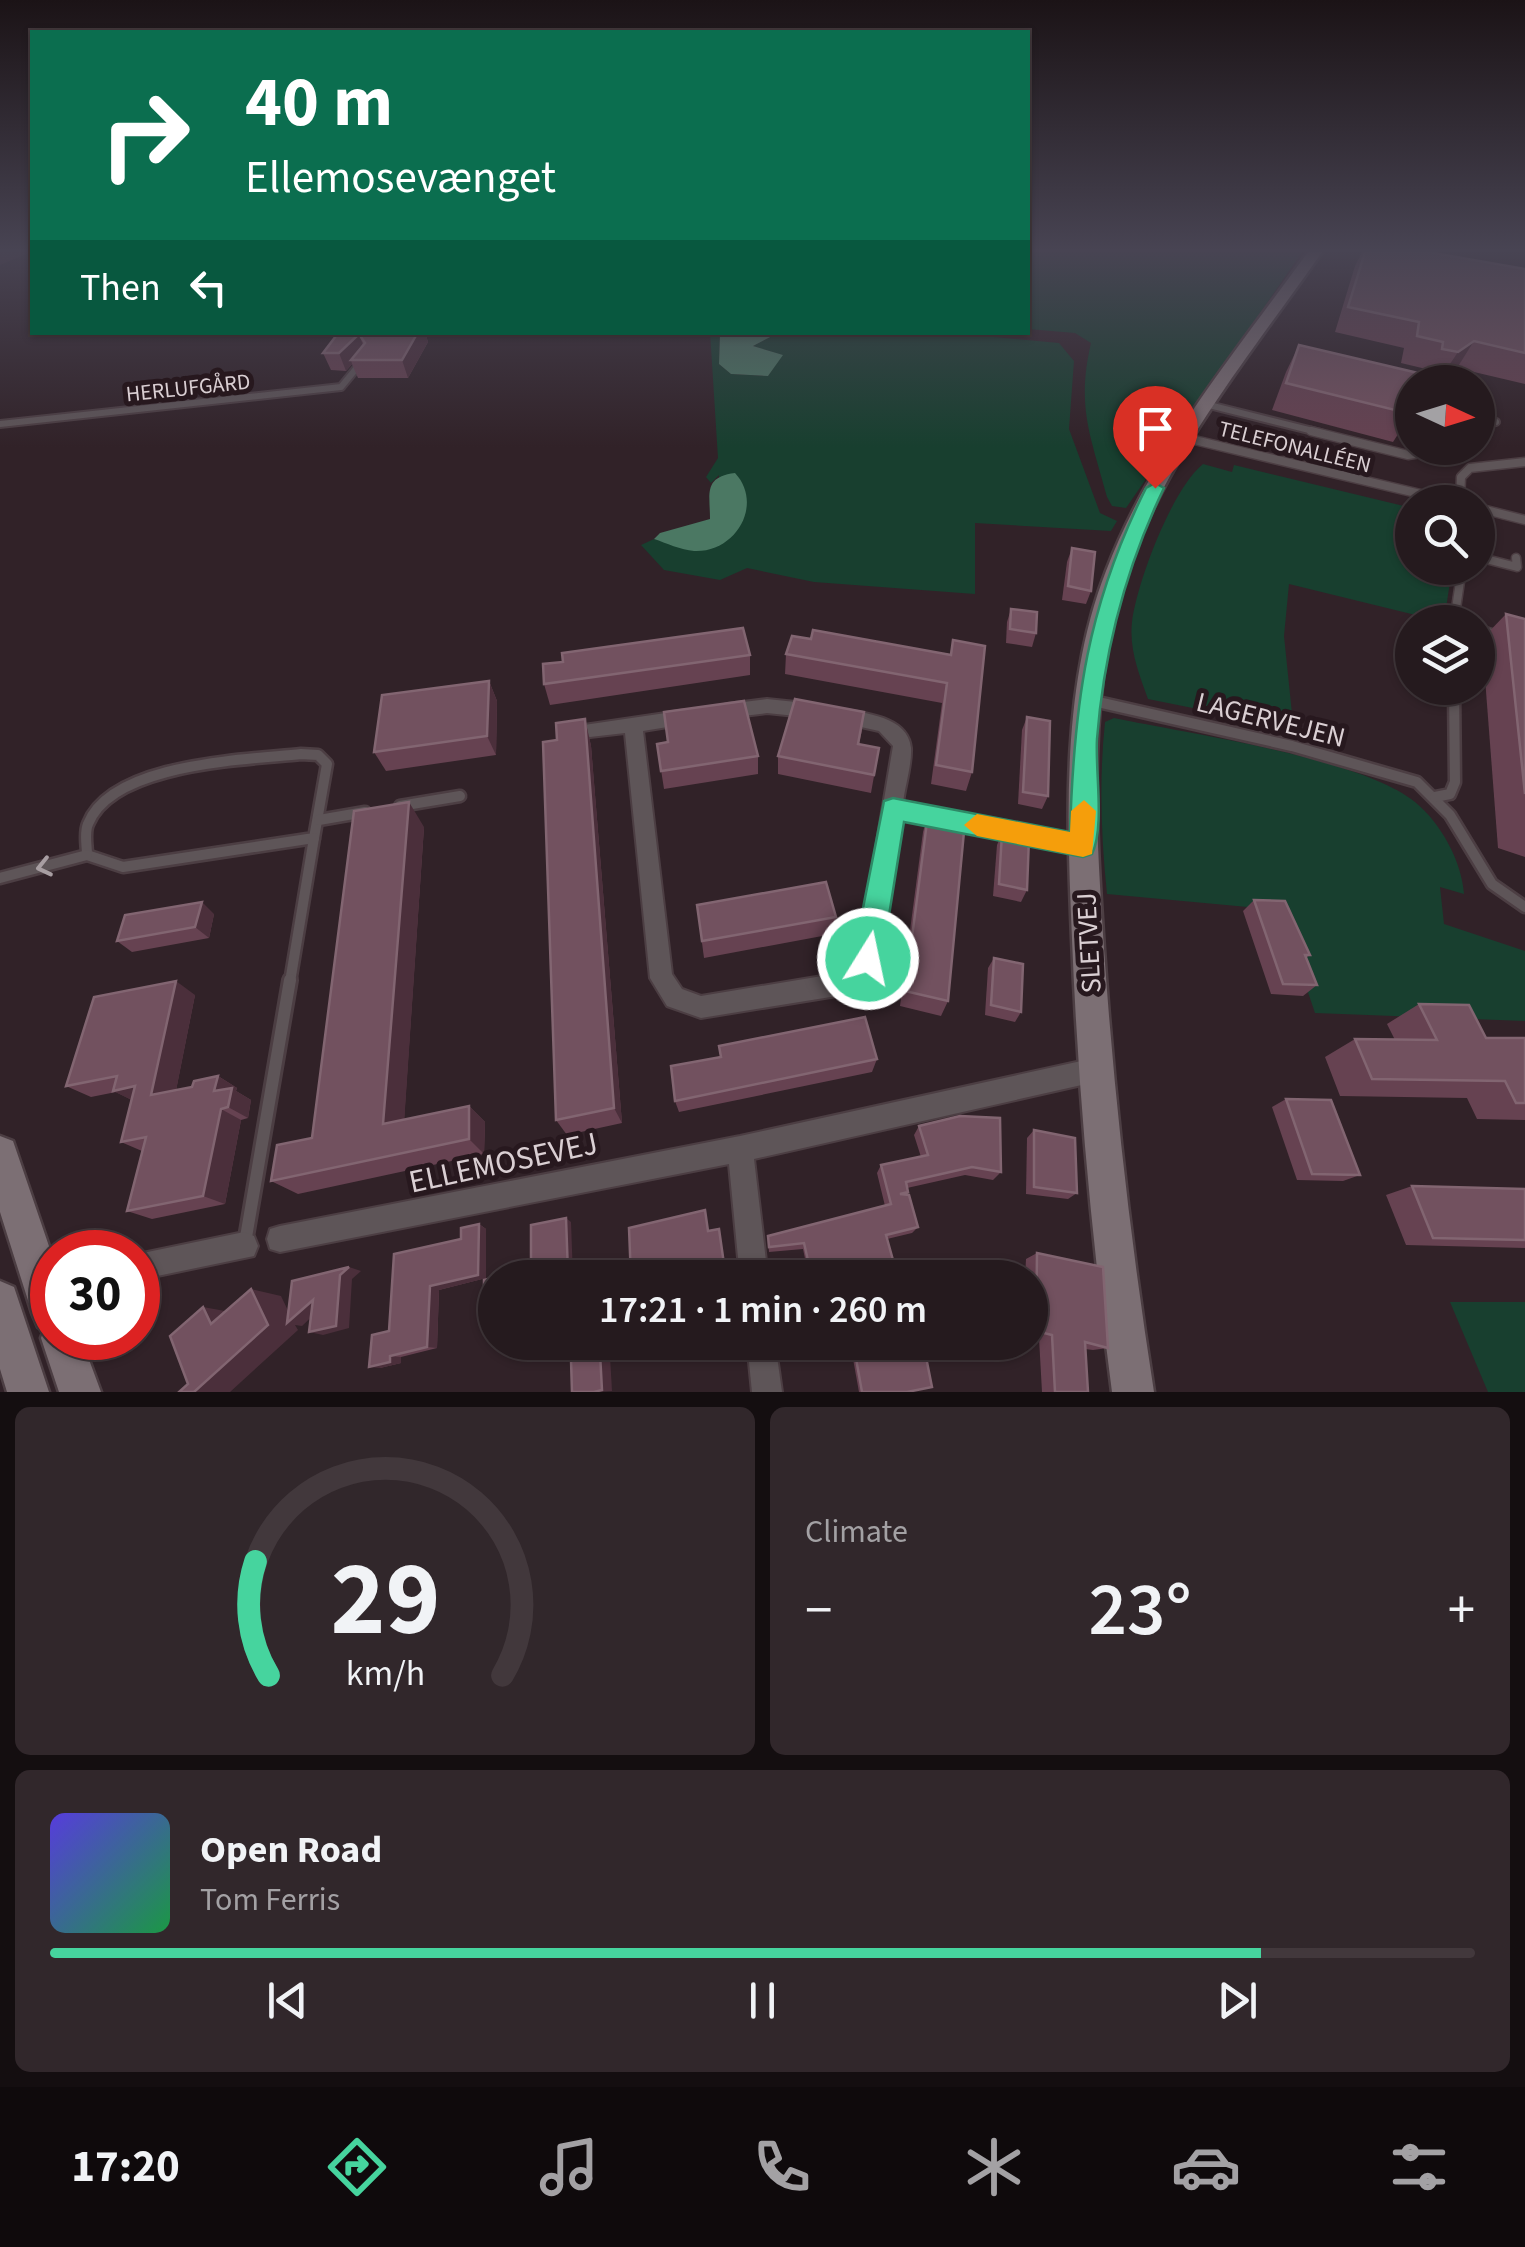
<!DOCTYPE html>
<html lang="en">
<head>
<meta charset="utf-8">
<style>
  body { margin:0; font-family:"Source Sans 3",sans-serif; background:#31272b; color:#f1f3f6; height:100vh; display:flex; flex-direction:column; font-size:38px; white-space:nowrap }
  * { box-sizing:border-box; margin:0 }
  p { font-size:32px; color:#a3a1a4 }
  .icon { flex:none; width:55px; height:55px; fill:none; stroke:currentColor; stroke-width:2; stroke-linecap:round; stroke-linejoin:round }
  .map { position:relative; height:1392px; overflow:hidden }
  .side { display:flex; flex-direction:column; gap:15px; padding:15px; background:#140e10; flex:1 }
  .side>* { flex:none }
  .banner { position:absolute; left:30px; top:30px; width:1000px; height:305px; border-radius:0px; box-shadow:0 2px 8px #0004,0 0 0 2px #42383c; background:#0b6e4f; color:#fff; overflow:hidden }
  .needle { width:65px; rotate:94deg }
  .buttons { position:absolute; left:1395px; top:365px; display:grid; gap:20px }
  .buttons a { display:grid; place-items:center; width:100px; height:100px; border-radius:50%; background:#251a1e; box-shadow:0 2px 8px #0004,0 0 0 2px #42383c; font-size:50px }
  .speed { position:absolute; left:30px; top:1230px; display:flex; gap:20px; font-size:50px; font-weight:700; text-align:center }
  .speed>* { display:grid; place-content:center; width:130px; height:130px; border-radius:50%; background:#251a1e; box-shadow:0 2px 8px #0004,0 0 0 2px #42383c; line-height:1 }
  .speed .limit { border:15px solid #d22; background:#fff; color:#111 }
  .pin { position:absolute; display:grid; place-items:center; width:85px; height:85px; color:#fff; margin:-102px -42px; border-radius:50% 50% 50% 0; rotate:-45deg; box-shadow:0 0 10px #0007 }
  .pin .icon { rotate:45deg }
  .me { position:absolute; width:110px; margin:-55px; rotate:10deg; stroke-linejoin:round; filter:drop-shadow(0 0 8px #0008) }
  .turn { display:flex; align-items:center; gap:35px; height:210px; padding:0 50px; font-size:45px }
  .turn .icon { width:130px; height:130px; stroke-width:2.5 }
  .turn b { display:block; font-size:70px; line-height:85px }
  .then { display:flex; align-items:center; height:95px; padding:0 50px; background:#0003; gap:20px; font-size:38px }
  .big { font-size:75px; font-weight:600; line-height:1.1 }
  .side .card { flex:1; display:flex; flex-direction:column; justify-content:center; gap:15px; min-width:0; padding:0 35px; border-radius:15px; background:#31272b }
  .side .dial { align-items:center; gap:0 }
  .dial svg { height:260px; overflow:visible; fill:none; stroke:#42383c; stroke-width:7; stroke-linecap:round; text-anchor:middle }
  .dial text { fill:#f1f3f6; stroke:none }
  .song { display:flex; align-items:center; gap:30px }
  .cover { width:120px; height:120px; border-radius:15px; background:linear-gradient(135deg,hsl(250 70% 55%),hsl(140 70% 35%)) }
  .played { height:10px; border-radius:5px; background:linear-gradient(90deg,#46d49e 85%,#42383c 85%) }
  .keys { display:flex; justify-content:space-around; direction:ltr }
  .heat { display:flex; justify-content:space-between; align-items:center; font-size:55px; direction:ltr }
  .side .tiles { flex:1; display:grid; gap:15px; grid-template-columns:1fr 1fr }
  .card:last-child { grid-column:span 2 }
  .trip { position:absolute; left:478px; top:1260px; width:570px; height:100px; border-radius:50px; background:#251a1e; box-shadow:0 2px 8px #0004,0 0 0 2px #42383c; font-weight:600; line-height:100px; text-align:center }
  .tab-bar { display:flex; height:160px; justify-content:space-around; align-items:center; background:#0f0a0c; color:#a3a1a4 }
  .tab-bar .icon { width:70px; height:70px }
  .tab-bar .selected { color:#46d49e }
  .tab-bar b { font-size:45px; color:#f1f3f6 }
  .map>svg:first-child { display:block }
  .green { fill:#183f2f }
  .water { fill:#4b7863 }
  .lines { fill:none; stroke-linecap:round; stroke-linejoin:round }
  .lane-far3-casing { stroke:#4c3e43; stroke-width:10 }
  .lane-far2-casing { stroke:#4c3e43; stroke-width:11 }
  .lane-far1-casing { stroke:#4c3e43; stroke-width:15 }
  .lane-casing { stroke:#4c3e43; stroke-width:18 }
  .street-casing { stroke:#4c3e43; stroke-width:4 }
  .secondary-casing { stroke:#4c3e43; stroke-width:5 }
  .lane-far3 { stroke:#5e5558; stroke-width:6 }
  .lane-far2 { stroke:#5e5558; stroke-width:8 }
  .lane-far1 { stroke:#5e5558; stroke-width:10 }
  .lane { stroke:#5e5558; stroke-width:12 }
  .street { fill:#5e5558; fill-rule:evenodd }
  .secondary { fill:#7c6f74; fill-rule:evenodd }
  .wall { fill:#664251 }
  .shaded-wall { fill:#4b2f3b }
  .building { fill:#72515f; stroke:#826571; stroke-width:2.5 }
  .oneway { stroke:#a89ea2 }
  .route { fill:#46d49e; stroke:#2e8a67; stroke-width:2.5 }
  .slow { fill:#f59e0b }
  .labels { text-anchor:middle; stroke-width:10; stroke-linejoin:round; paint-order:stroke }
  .far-street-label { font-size:22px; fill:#dacfd3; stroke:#27181e }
  .street-label { font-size:28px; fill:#dacfd3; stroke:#27181e }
  .near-street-label { font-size:32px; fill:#dacfd3; stroke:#27181e }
</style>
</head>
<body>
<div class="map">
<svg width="1525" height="1392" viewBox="0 0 1525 1392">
  <rect width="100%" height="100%" fill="#312228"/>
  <g class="green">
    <path d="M1028 252H1302L1126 508 1112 506 1107 497C1091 437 1076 407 1091 343L1075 333 1028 329Z"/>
    <path d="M710 332 720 333 719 364 731 374 768 376 782 355 753 346 778 333 942 332 1059 343 1074 361 1069 429 1100 513 1117 521 1111 531 975 523V594L814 582 747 568 720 580 664 570 641 545 654 539 695 551 721 544 719 475 711 483 706 477 718 458Z"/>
    <path d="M1203 464 1232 472 1234 465 1412 508V568H1452L1444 622 1289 584 1284 636 1294 733 1287 727 1148 699C1139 674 1129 649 1132 622 1137 582 1172 489 1203 464Z"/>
    <path d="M1114 718C1189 734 1359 757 1415 802 1441 823 1462 862 1464 894L1440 887 1444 924 1525 951V1021L1315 1013 1280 910 1107 894C1101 837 1099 779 1105 722Z"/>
    <path d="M1450 1302H1525V1392H1488Z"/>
  </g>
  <g class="water">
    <path d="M720 333H778L753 346 783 355 768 376 731 374 719 364Z"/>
    <path d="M735 473C764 504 736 553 694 551 681 550 666 543 654 539L660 533 710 519C710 494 703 477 735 473Z"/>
  </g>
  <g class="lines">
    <defs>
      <g id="lane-far3">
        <path d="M1209 405 1321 433"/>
        <path d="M0 424 341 387 360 364"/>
        <path d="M1478 424 1496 422"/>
      </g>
      <g id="lane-far2">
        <path d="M1311 431 1408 455 1453 448"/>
        <path d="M1186 438 1454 502"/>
        <path d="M1460 502 1461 477 1470 468 1525 462"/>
        <path d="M1478 508 1525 520"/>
        <path d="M1478 557 1517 567 1516 558"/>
        <path d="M1454 622 1462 568"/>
        <path d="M1478 629 1499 635"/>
      </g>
      <g id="lane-far1">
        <path d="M1089 700 1292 746 1417 782 1450 815 1492 884 1525 907"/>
        <path d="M301 754 318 755 327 764 314 838 123 867 87 855C87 845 84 833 88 824 112 763 245 760 301 754Z"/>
        <path d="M1435 797 1450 794 1455 782 1454 688"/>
        <path d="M400 806 460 796"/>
        <path d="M319 820 365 812"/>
        <path d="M0 878 87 855"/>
        <path d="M290 982 314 838"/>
      </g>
      <path id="lane" d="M245 1243 290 980"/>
      <g id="street">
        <path d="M767 699 815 704 821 706 824 711 821 716 815 718 767 713 727 718 721 716 718 711 721 706 727 704Z"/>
        <path d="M840 709C864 713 908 716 911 748 912 764 905 786 903 803L1083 837 1090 840 1093 846 1090 852 1083 855 900 819 879 959 865 984 843 995 701 1018 667 1006 650 978 625 733 590 737 584 735 581 730 584 725 686 710 692 712 695 717 692 722 686 724 643 731 672 974 682 989 701 996 840 973 849 968 858 955 893 746 879 731 834 721 831 716 834 711Z"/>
        <path d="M1095 1058 1103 1062 1107 1070 1103 1078 1095 1082 754 1159 768 1278H740L729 1164 280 1252 270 1249 267 1239 270 1229 280 1226 740 1136Z"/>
        <path d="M244 1232 254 1236 258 1246 254 1256 138 1280V1254Z"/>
        <path d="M747 1342H775L782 1392H752Z"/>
      </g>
      <g id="secondary">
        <path d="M1308 252H1322C1251 354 1167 454 1126 574 1086 694 1096 825 1104 949 1114 1097 1131 1245 1154 1392H1112C1092 1241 1078 1091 1072 939 1067 818 1061 686 1106 571 1151 453 1234 354 1308 252Z"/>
        <path d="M0 1136 13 1141 52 1255V1338H81L101 1392H59L41 1338 44 1330 38 1327 32 1313 0 1212Z"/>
        <path d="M0 1281 14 1287 49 1392H7L0 1369Z"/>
      </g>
    </defs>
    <use href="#lane-far3" class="lane-far3-casing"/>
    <use href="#lane-far2" class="lane-far2-casing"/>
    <use href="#lane-far1" class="lane-far1-casing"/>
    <use href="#lane" class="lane-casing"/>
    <use href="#street" class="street-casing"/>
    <use href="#secondary" class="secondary-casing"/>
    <use href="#lane-far3" class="lane-far3"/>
    <use href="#lane-far2" class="lane-far2"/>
    <use href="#lane-far1" class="lane-far1"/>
    <use href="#lane" class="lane"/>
    <use href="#street" class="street"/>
    <use href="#secondary" class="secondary"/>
  </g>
  <g class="wall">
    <path d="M1362 252H1428L1525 269V384L1457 368 1440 379 1425 375 1426 369 1401 363 1404 348 1335 332 1355 266Z"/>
    <path d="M339 332H425L428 342 408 378H358L352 364 346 371 331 370 323 353Z"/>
    <path d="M1299 345 1411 414 1393 442 1272 410 1286 372Z"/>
    <path d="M1072 548 1091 591 1086 604 1062 600 1067 562Z"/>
    <path d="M1011 609 1036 633 1032 647 1006 643 1007 622Z"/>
    <path d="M1506 614 1525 619V857L1498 848 1482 639Z"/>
    <path d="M811 639 950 654 953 640 972 772 966 791 931 784 942 703 785 674 786 654Z"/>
    <path d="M750 655V675L550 705 544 684 563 662Z"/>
    <path d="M489 681 497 701 496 755 386 771 374 752Z"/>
    <path d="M1027 717 1048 796 1042 809 1018 804 1022 730Z"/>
    <path d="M585 719 591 746 622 1123 567 1135 556 1120 557 740Z"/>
    <path d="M862 730 859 744 879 748 871 793 778 774V756Z"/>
    <path d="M657 744 758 756V774L664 789Z"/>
    <path d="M928 814 948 1001 941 1016 900 1006 923 832Z"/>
    <path d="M424 827 404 1120 469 1106 485 1122 484 1154 298 1194 271 1181 312 1138Z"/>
    <path d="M1002 833 1027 890 1021 902 993 896 997 845Z"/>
    <path d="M1254 900 1310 955 1306 958 1317 985 1303 996 1271 994 1243 911Z"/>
    <path d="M697 905 836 917 833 934 704 958Z"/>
    <path d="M214 914 209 938 132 952 117 941Z"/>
    <path d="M994 958 1021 1012 1015 1022 985 1015 988 968Z"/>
    <path d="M195 995 176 1090 192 1087 218 1076 237 1088 236 1091 251 1100 248 1118 241 1120 225 1204 152 1219 127 1211 142 1151 121 1142 132 1100 116 1092 91 1097 66 1086Z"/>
    <path d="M1419 1004 1486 1038H1525V1120L1477 1119 1467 1098 1340 1096 1325 1057 1355 1039 1395 1040 1387 1024Z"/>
    <path d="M877 1059 872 1072 679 1112 675 1101Z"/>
    <path d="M1286 1099 1360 1175 1343 1181 1297 1180 1272 1107Z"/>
    <path d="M919 1126 1001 1172 993 1180 965 1175 907 1188 908 1192 906 1195 918 1227 912 1233 887 1239 898 1278H809L803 1249 769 1252 768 1236 885 1206 877 1173 881 1165 921 1157 914 1135Z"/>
    <path d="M1034 1130 1077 1193 1068 1199 1026 1194 1027 1138Z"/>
    <path d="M1412 1186 1525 1189V1248L1406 1245 1386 1195Z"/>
    <path d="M479 1224 486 1229V1278L439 1290 437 1348 401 1357V1363L380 1368 389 1331 461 1239Z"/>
    <path d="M1037 1253 1108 1348 1093 1350 1085 1349 1088 1392H1042L1039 1338 1030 1336V1278H1025L1026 1259Z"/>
    <path d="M850 1342H923L907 1392H859Z"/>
  </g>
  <g class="shaded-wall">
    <path d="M0 252H31L0 265Z"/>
    <path d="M418 332H425L428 342 408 378 402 360Z"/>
    <path d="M359 334 365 351 351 360 352 364 346 371 339 353Z"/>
    <path d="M1474 341 1457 368 1440 379 1458 352Z"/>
    <path d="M489 681 497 701 496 755 487 736Z"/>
    <path d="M585 719 591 746 622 1123 614 1108Z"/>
    <path d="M409 802 424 827 403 1139 383 1124Z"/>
    <path d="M202 902 214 914 209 938 195 927Z"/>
    <path d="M176 981 195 995 173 1106 136 1102 113 1091Z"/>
    <path d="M218 1076 237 1088 236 1091 251 1100 248 1118 228 1107 214 1091Z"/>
    <path d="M469 1106 485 1122 484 1154 469 1139Z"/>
    <path d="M221 1109 241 1120 225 1204 203 1196Z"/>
    <path d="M566 1218 571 1222 573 1277 568 1273Z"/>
    <path d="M479 1224 486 1229V1278L439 1290 437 1348 427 1347 430 1286Z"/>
    <path d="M349 1267 361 1271 352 1279 349 1328 323 1335 309 1332 340 1275Z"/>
    <path d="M251 1289 281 1296 292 1319 313 1300 326 1303 302 1326 295 1325 298 1330 230 1392H194Z"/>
    <path d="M203 1307 236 1313 211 1324Z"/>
    <path d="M600 1353 610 1356 612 1391 594 1392Z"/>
    <path d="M390 1356 401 1357V1363L380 1368 369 1367Z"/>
  </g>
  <g class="building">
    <path d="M1365 252H1428L1525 269V353L1474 341 1458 352 1442 349 1443 342 1417 336 1419 322 1348 307Z"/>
    <path d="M339 332H418L402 360H351L365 343 359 334 339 353H323Z"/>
    <path d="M1299 345 1418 373 1416 382H1412L1411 414 1286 383Z"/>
    <path d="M1072 548 1095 552 1091 591 1068 586Z"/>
    <path d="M1011 609 1037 612 1036 633 1010 629Z"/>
    <path d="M1506 614 1525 619V794Z"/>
    <path d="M743 628 750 655 544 684 543 664 563 662 562 653Z"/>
    <path d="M813 630 951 655 953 640 985 646 972 772 936 765 947 683 786 654 792 636 811 639Z"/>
    <path d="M489 681 487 736 374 752 382 695Z"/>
    <path d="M795 699 864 712 858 744 879 748 874 775 778 756Z"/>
    <path d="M744 701 758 756 661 771 657 744 668 742 664 712Z"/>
    <path d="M1027 717 1050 721 1048 796 1023 792Z"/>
    <path d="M585 719 614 1108 556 1120 543 742 557 740 556 723Z"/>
    <path d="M409 802 383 1124 469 1106V1139L271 1181 277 1145 312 1138 354 811Z"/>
    <path d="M928 814 965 821 948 1001 905 991Z"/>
    <path d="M1002 833 1029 838 1027 890 999 884Z"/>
    <path d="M826 882 836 917 702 941 697 905Z"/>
    <path d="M1254 900 1285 901 1310 955H1305L1317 985 1283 984Z"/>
    <path d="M202 902 195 927 117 941 125 915Z"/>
    <path d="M994 958 1023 964 1021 1012 991 1005Z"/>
    <path d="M176 981 151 1095 192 1087 194 1081 218 1076 214 1091 232 1088 228 1107 221 1109 203 1196 127 1211 146 1137 121 1142 135 1086 113 1091 117 1076 66 1086 94 997Z"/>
    <path d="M1419 1004 1469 1005 1486 1038H1525V1103H1516L1505 1081 1372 1079 1355 1039 1437 1040Z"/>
    <path d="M865 1017 877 1059 675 1101 671 1066 721 1057 719 1046Z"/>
    <path d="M1286 1099 1331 1100 1360 1175 1312 1174Z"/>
    <path d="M960 1116 1000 1118 1001 1172 972 1167 906 1182 908 1192 900 1194 909 1195 918 1227 886 1235 898 1278H812L804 1243 769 1247 768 1236 891 1204 881 1165 928 1155 919 1126Z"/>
    <path d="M1034 1130 1075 1138 1077 1193 1034 1187Z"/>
    <path d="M1412 1186 1525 1189V1240L1433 1238Z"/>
    <path d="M705 1210 708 1231 719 1229 726 1278H631L629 1228Z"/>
    <path d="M566 1218 568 1273 599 1266 600 1278H495V1297L484 1300V1280L531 1268V1225Z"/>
    <path d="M479 1224 478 1275 430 1286 427 1347 390 1356V1362L369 1367 372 1335 389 1331 394 1254 461 1239V1228Z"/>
    <path d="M1037 1253 1103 1267 1108 1348 1085 1342 1088 1392H1055L1052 1335 1036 1331Z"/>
    <path d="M349 1267 340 1275 336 1326 309 1332 313 1300 287 1323 292 1281Z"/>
    <path d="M251 1289 268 1325 194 1392H179L188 1384 170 1336 203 1307 211 1324Z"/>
    <path d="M694 1342H712L713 1354 695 1357Z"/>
    <path d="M853 1342H923L932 1387 907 1392H862Z"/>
    <path d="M600 1353 602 1390 594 1392H572L571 1360Z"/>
  </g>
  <defs><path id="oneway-chevron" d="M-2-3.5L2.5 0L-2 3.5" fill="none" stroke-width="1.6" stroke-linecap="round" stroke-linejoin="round" transform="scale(2.5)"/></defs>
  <use class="oneway" href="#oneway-chevron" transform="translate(44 867) rotate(167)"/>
  <linearGradient id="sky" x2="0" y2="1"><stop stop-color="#1b1316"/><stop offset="0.56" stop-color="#484453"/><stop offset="1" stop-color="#484453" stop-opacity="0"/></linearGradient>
  <rect width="1525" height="447" fill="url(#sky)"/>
  <path class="route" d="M1155 483 1164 488C1125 569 1104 650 1097 739 1095 771 1105 827 1092 854L1083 857 904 822 882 959 878 969 868 973 858 969 853 959 884 801 893 798 1070 832C1074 702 1087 606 1146 488Z"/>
  <path class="slow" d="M1084 800 1096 811 1092 854 1083 857 977 836 964 825 977 814 1070 832 1071 811Z"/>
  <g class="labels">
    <g class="far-street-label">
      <text transform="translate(188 387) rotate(-6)" y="8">HERLUFGÅRD</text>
      <text transform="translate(1295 446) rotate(14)" y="8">TELEFONALLÉEN</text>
    </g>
    <g class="street-label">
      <text transform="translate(1271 719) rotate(14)" y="10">LAGERVEJEN</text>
      <text transform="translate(1088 943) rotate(-93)" y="10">SLETVEJ</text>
    </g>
    <g class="near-street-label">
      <text transform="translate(503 1162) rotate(-12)" y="11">ELLEMOSEVEJ</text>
    </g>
  </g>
</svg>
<div class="buttons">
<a><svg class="needle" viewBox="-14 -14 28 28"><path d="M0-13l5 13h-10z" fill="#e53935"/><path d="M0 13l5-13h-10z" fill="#a3a1a4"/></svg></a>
<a><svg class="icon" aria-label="search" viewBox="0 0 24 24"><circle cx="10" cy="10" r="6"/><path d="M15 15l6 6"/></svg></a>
<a><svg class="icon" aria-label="layers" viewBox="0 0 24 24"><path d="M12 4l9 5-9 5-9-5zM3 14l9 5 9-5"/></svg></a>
</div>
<div class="speed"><div class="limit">30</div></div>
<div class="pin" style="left:1155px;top:488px;background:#d93025"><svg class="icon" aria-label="arrive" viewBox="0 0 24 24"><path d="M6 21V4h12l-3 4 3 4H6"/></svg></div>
<svg class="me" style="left:868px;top:959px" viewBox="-20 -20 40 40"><circle r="17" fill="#46d49e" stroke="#fff" stroke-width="3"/><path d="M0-11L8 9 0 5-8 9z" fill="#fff"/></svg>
<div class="trip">17:21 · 1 min · 260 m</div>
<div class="banner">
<div class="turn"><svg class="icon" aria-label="right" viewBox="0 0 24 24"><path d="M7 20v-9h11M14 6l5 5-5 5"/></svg><div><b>40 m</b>Ellemosevænget</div></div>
<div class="then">Then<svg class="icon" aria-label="left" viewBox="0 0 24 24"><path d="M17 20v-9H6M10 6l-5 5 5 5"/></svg></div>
</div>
</div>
<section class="side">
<div class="tiles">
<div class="card dial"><svg viewBox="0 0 100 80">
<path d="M14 69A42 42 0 1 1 86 69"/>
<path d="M14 69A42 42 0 0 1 10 34" stroke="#46d49e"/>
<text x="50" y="56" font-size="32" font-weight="700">29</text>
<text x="50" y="72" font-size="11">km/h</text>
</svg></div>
<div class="card"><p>Climate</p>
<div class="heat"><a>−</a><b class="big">23°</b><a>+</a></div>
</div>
<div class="card">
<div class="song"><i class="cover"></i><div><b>Open Road</b><p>Tom Ferris</p></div></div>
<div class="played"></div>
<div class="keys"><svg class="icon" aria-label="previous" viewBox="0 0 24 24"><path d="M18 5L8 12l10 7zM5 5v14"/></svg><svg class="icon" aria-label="pause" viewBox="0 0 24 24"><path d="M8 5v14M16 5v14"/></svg><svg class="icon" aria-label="next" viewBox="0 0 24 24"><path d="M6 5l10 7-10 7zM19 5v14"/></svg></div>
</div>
</div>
</section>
<nav class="tab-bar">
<b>17:20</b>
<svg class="icon selected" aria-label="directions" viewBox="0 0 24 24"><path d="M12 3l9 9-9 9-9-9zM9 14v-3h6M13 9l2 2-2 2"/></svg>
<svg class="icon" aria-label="music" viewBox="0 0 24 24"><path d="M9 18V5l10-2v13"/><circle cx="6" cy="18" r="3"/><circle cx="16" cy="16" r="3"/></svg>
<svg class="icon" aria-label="phone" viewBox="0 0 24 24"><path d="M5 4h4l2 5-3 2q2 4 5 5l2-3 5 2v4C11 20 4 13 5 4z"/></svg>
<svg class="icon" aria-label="climate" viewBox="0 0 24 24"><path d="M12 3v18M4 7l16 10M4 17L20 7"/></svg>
<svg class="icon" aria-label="car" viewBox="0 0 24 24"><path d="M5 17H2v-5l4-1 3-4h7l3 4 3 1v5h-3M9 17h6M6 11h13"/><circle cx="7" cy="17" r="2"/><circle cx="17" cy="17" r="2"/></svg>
<svg class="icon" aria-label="filters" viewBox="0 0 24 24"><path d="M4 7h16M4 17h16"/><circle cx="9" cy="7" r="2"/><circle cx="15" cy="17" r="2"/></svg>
</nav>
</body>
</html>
